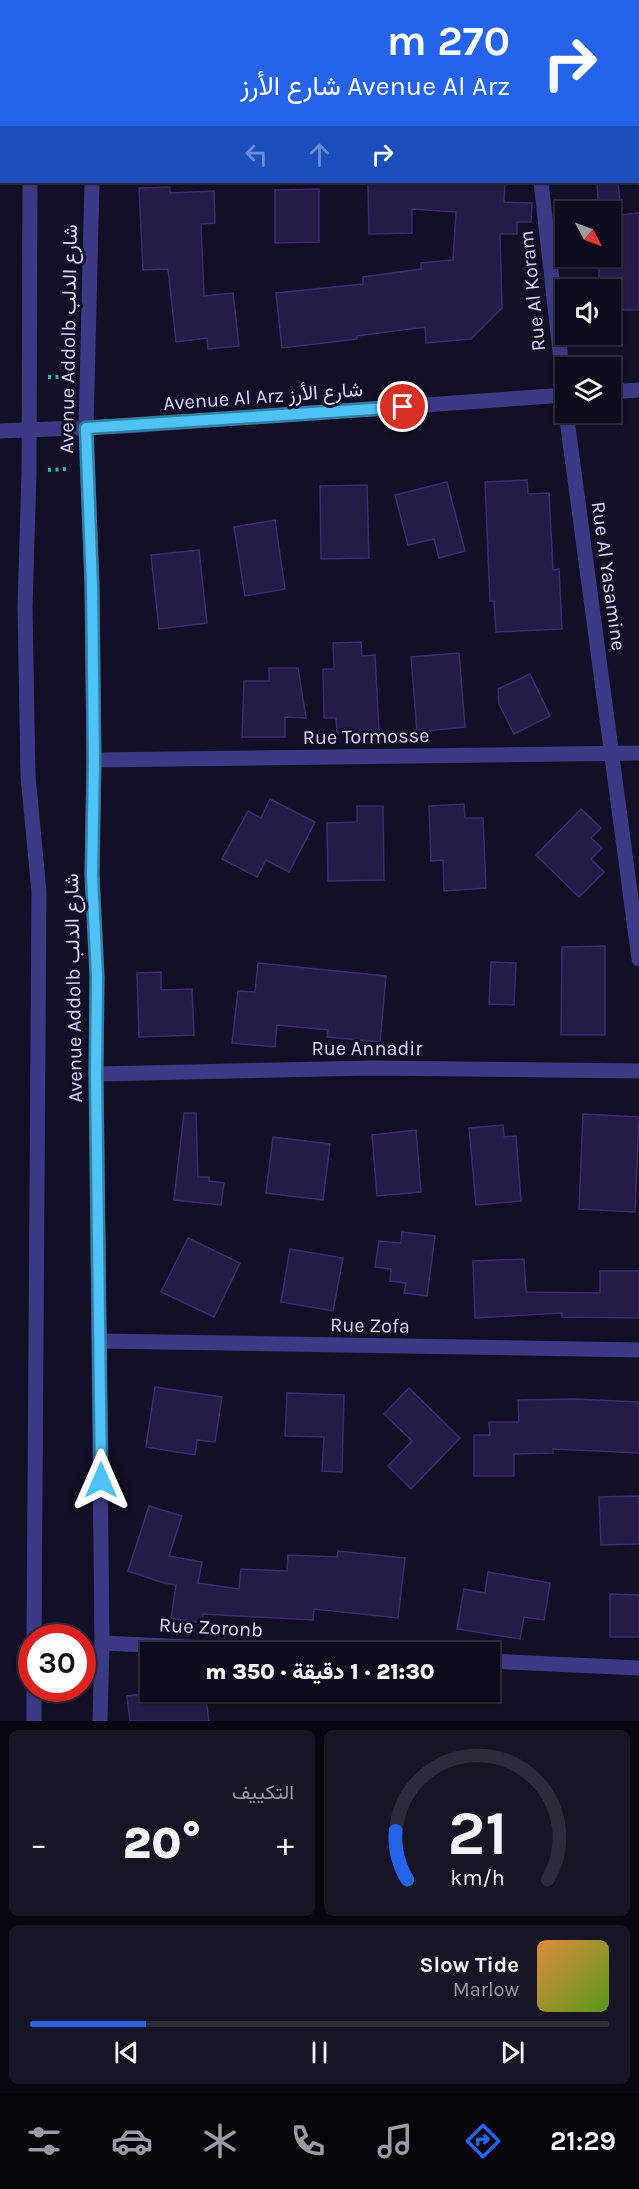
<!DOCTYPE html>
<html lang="ar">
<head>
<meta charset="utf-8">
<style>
  body { margin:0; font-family:Karla,Vazirmatn,sans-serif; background:#171425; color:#f1f3f6; direction:rtl; height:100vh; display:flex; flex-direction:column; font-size:22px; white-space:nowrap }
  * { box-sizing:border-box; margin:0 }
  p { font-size:20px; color:#9b9ba3 }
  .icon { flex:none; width:33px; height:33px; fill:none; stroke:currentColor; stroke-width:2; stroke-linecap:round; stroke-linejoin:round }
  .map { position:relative; height:1721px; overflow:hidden; direction:ltr }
  .side { display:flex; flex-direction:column; gap:9px; padding:9px; background:#08060f; flex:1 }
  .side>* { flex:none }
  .top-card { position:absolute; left:0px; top:0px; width:639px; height:183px; box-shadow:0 2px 4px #0004,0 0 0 2px #2e2b3b; direction:rtl; background:#2563eb; color:#fff; overflow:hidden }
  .needle { width:39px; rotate:131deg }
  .buttons { position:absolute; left:555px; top:201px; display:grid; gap:12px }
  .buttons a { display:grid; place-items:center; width:66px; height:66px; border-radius:0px; background:#0e0b1c; box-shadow:0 2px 4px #0004,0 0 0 2px #2e2b3b; font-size:30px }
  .speed { position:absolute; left:18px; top:1624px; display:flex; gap:12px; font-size:30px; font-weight:700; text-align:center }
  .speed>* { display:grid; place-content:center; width:78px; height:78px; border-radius:50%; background:#0e0b1c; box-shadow:0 2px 4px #0004,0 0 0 2px #2e2b3b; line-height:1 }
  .speed .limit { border:9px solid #d22; background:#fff; color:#111 }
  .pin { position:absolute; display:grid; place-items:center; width:51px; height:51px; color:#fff; margin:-26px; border:3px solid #fff; border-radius:50%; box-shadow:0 2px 6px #0007 }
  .me { position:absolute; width:66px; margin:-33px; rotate:0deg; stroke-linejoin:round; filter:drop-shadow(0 0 4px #0008) }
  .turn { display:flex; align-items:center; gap:21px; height:126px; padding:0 30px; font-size:27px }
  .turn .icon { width:78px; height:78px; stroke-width:2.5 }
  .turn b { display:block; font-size:42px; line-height:51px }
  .lanes { display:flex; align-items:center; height:57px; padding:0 30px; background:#0003; justify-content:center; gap:30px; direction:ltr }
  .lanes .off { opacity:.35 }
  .big { font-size:45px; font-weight:800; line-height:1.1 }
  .side .widget { flex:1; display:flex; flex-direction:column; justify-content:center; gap:9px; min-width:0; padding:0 21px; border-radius:9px; background:#171425 }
  .side .dial { align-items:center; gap:0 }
  .dial svg { height:156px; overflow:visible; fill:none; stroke:#2e2b3b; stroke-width:7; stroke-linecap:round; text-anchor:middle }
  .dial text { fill:#f1f3f6; stroke:none }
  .song { display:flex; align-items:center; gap:18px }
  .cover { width:72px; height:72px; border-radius:9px; background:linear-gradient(135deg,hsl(30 70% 55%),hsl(90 70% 35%)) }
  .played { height:6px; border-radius:3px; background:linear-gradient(90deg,#2563eb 20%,#2e2b3b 20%) }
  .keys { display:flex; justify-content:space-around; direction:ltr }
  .heat { display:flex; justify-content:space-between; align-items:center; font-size:33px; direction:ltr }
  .side .tiles { flex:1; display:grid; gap:9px; grid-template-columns:1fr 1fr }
  .widget:last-child { grid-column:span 2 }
  .trip { position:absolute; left:140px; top:1642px; width:360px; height:60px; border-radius:0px; background:#0e0b1c; box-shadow:0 2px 4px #0004,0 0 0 2px #2e2b3b; font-weight:800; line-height:60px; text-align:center; direction:rtl }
  .tabs { display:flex; height:96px; justify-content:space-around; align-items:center; background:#06040b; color:#9b9ba3 }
  .tabs .icon { width:42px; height:42px }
  .tabs .current { color:#2563eb }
  .tabs b { font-size:27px; color:#f1f3f6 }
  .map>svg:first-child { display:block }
  .building { fill:#241b47; stroke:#3b2d73; stroke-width:1.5 }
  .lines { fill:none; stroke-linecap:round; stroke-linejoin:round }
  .path { stroke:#2fb8b0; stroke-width:4; stroke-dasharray:3 4.5; stroke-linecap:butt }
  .minor { stroke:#3d3a85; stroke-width:15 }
  .route-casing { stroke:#337fa1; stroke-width:15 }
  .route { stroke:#4fc3f7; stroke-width:10 }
  .labels { text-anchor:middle; stroke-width:6; stroke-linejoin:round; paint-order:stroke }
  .street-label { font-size:20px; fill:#d9d4ff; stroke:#130f26 }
</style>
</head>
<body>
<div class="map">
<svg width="639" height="1721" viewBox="0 0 639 1721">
  <rect width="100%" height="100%" fill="#130f26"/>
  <g class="building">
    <path d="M368 182H505L504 202 532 203 531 222H517V234H500L502 308 471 339 426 343 425 327 357 336V339L282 348 276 293 363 284V277L421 269V263L453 260 456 212 412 209V233L369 234Z"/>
    <path d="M597 182H618L621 212H599Z"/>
    <path d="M170 187V193L214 191 215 223 201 224 204 296 233 293 239 346 208 349 207 338 176 342 168 269 143 270 139 188Z"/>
    <path d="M319 189V242L275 243V190Z"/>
    <path d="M639 213V310H617V296H610V290H599V258H610V216Z"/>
    <path d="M527 480 528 494 549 493 553 570 559 569 562 629 496 632 494 601H490L485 482Z"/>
    <path d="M447 482 465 551 439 558 434 539 408 545 395 495Z"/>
    <path d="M367 485 369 558 321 559 320 486Z"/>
    <path d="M275 520 285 589 245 596 234 527Z"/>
    <path d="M199 550 207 623 159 629 151 555Z"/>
    <path d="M361 642 362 656 375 655 379 731 337 733 336 718H324L323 669H334L333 643Z"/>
    <path d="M459 653 465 727 417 732 411 657Z"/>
    <path d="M269 668H298L306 718 285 717V737H242L244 681H269Z"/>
    <path d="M530 674 550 716 514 734 499 704 498 689Z"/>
    <path d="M270 799 315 822 289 872 266 860 257 877 222 859 248 811 261 818Z"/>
    <path d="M464 804 465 818H483L486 888 444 891 443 860 431 861 429 806Z"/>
    <path d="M357 806H383L384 880 328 881 327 823 357 822Z"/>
    <path d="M581 809 601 828 591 838 602 848 591 859 604 872 579 897 536 855Z"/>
    <path d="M605 946V1035H561L562 947Z"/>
    <path d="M491 962 516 963 514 1005 489 1004Z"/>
    <path d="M258 963 386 976 380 1042 327 1037 328 1030 277 1025 275 1047 232 1043 238 991 255 992Z"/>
    <path d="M161 972V990L192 989 194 1035 139 1037 137 973Z"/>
    <path d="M184 1113H196L198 1177H209V1181L224 1183 221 1205 174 1200Z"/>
    <path d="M583 1114 639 1117 635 1212 579 1209Z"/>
    <path d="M503 1125 504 1137 516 1136 521 1201 476 1205 469 1128Z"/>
    <path d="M416 1130 421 1192 377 1196 372 1135Z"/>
    <path d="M273 1137 330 1144 323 1200 266 1193Z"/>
    <path d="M402 1232 435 1236 427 1296 404 1293 406 1283 390 1281 391 1269 375 1267 379 1241 401 1243Z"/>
    <path d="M188 1238 240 1263 214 1317 161 1292Z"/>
    <path d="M290 1249 343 1258 333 1311 281 1302Z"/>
    <path d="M524 1259 526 1292 600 1293V1271H639V1318L562 1317V1313L475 1318 473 1261Z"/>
    <path d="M155 1387 222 1397 215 1442 197 1440 195 1455 146 1447Z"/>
    <path d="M409 1388 460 1438 411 1489 388 1466 412 1441 384 1414Z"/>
    <path d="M287 1393 344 1395 342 1472 322 1471 324 1437 285 1436Z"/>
    <path d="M575 1399 639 1402V1453L553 1449V1453L514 1454V1476H474V1435H490L489 1422H519L518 1400Z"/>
    <path d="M639 1496V1544L601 1545 599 1497Z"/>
    <path d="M149 1506 182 1516 169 1556 202 1562 198 1583 239 1589 241 1569 287 1571 288 1555 337 1557 338 1551 405 1558 398 1618 314 1609 313 1620 203 1614 202 1623 171 1618 176 1585 164 1583 128 1571Z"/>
    <path d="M488 1572 550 1583 544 1620 524 1617 520 1639 457 1629 464 1589 485 1593Z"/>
    <path d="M610 1594 639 1595V1637H610Z"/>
    <path d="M160 1692H205L209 1721H130L127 1696Z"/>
  </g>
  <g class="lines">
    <g class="path">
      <path d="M48 377H68"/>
      <path d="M48 470 68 469"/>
    </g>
    <g class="minor">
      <path d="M523 0V2"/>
      <path d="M28 2V0"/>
      <path d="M94 2V0"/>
      <path d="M0 68H2"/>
      <path d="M638 92 639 91"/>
      <path d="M30 182 29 472 25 607 28 776 39 892 34 1638"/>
      <path d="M92 182 86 428 92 586 94 760 92 875 97 976 96 1074 102 1643 100 1721"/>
      <path d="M541 182 566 405"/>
      <path d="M610 392 639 390"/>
      <path d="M566 412 639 959"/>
      <path d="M0 431 126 426 566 395"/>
      <path d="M94 760 639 753"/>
      <path d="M96 1074 372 1068 639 1071"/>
      <path d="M100 1341 639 1350"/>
      <path d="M102 1643 318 1653"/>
      <path d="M489 1661 639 1668"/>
      <path d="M34 1721V1689"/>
    </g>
  </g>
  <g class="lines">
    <defs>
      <path id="route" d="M101 1480 96 1074 97 976 92 875 94 760 92 586 86 428 403 407"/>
    </defs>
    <use href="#route" class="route-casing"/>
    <use href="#route" class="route"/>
  </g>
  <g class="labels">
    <g class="street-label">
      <text transform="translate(532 291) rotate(-96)" y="7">Rue Al Koram</text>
      <text transform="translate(68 339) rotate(-89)" y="7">Avenue Addolb شارع الدلب</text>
      <text transform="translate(263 396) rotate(-4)" y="7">Avenue Al Arz شارع الأرز</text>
      <text transform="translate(609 576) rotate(82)" y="7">Rue Al Yasamine</text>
      <text transform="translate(366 736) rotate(-1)" y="7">Rue Tormosse</text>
      <text transform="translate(73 988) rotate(-91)" y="7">Avenue Addolb شارع الدلب</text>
      <text x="367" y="1055">Rue Annadir</text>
      <text transform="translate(370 1325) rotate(1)" y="7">Rue Zofa</text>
      <text transform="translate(211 1627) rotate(3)" y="7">Rue Zoronb</text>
    </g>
  </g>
</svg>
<div class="buttons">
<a><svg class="needle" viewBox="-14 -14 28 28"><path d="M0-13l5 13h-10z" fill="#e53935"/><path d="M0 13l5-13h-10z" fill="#9b9ba3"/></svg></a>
<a><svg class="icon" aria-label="sound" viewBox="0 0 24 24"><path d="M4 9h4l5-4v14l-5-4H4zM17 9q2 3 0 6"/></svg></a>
<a><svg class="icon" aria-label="layers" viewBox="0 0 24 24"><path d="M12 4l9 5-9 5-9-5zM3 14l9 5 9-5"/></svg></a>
</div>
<div class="speed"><div class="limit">30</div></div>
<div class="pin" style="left:403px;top:407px;background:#d93025"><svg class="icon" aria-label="arrive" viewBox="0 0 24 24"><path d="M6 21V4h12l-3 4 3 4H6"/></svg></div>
<svg class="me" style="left:101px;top:1480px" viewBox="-20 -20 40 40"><path d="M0-17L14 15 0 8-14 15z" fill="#4fc3f7" stroke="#fff" stroke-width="4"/></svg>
<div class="trip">21:30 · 1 دقيقة · 350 m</div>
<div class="top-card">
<div class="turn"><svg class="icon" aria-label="right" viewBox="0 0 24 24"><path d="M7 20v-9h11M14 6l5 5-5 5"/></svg><div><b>270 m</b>Avenue Al Arz شارع الأرز</div></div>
<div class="lanes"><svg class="icon off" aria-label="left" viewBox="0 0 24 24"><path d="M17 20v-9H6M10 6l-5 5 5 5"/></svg><svg class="icon off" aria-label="ahead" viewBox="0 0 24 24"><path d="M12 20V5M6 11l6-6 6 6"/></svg><svg class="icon" aria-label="right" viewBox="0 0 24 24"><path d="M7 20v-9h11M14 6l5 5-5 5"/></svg></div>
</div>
</div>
<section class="side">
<div class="tiles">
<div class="widget dial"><svg viewBox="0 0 100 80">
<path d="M14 69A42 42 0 1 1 86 69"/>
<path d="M14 69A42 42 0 0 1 8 44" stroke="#2563eb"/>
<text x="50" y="56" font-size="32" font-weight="700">21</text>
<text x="50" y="72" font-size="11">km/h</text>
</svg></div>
<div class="widget"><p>التكييف</p>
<div class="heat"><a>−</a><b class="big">20°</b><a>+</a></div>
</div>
<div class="widget">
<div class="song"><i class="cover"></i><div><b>Slow Tide</b><p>Marlow</p></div></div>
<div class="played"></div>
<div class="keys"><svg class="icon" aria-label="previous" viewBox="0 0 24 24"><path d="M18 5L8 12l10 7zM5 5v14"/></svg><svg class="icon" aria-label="pause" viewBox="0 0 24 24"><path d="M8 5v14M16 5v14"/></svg><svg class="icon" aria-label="next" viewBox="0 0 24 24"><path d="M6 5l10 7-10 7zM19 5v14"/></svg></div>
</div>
</div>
</section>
<nav class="tabs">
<b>21:29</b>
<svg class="icon current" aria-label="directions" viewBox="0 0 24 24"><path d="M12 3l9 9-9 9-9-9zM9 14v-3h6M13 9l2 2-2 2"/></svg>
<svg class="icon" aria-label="music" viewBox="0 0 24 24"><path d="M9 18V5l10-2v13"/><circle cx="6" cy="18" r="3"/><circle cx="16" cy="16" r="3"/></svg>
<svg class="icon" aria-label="phone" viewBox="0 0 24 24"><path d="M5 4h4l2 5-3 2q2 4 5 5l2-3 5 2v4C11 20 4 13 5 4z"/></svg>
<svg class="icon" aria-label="climate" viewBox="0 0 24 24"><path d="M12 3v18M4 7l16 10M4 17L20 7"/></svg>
<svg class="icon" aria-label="car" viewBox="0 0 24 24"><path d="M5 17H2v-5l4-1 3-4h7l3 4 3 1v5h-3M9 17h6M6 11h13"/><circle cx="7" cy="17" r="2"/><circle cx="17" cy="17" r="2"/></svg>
<svg class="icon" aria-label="filters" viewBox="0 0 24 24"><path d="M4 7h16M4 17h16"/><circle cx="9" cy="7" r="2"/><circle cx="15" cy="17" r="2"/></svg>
</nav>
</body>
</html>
